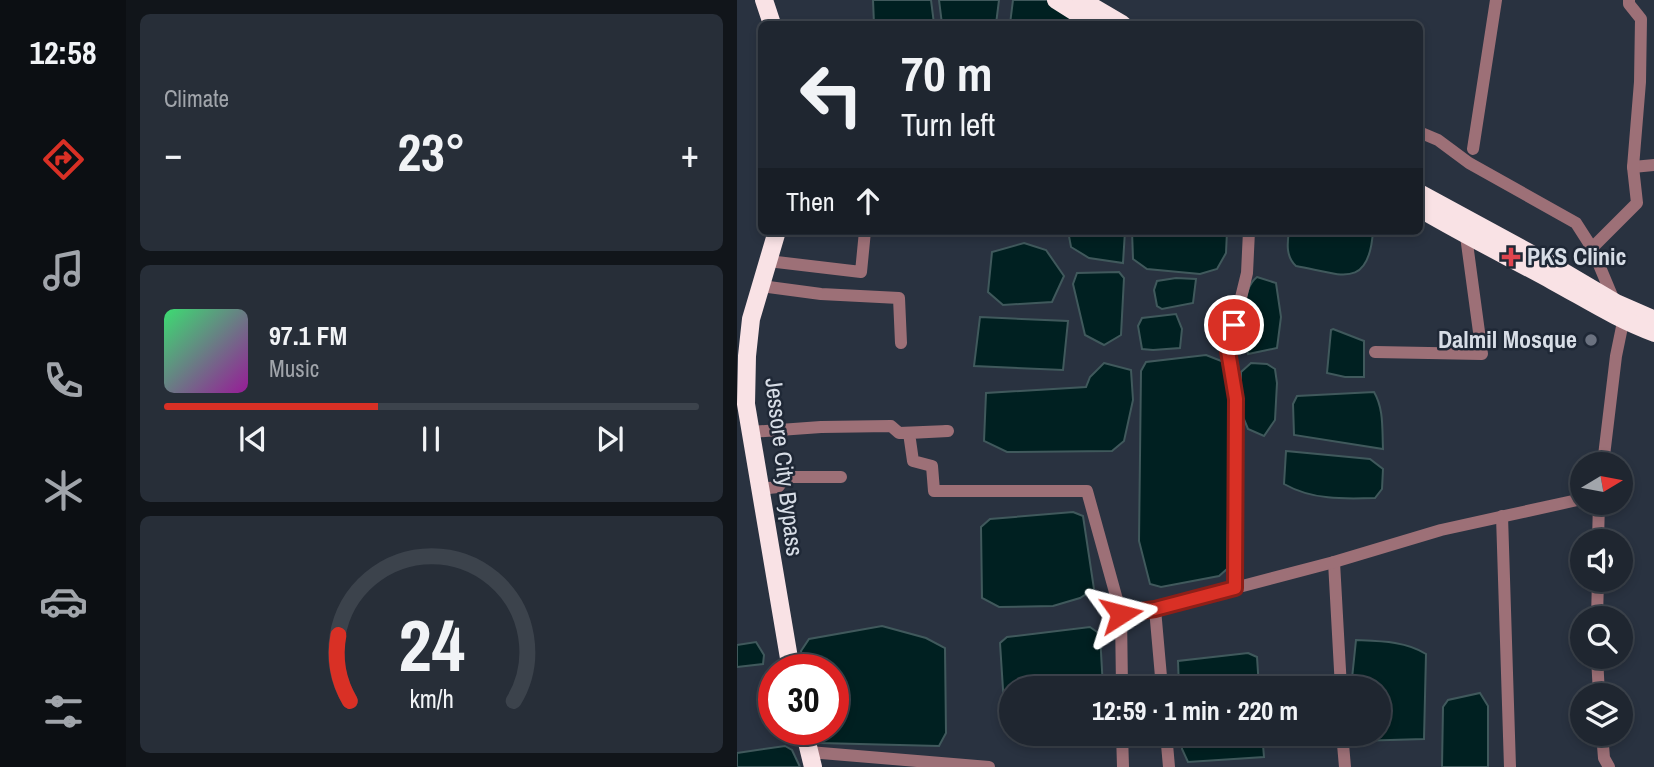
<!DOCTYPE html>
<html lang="en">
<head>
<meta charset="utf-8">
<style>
  body { margin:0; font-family:"Archivo Narrow",sans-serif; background:#272e38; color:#f1f3f6; height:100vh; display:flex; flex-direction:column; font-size:26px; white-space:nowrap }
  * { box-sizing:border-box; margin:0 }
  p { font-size:23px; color:#a1a5ab }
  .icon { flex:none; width:38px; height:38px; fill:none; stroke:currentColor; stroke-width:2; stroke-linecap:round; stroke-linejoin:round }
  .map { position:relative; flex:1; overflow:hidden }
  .drawer { display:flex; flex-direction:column; gap:14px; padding:14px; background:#11151a; width:611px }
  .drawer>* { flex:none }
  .hud { position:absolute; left:21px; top:21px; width:665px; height:214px; border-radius:10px; box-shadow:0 4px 10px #0003,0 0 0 2px #3c434c; background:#1f2630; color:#f1f3f6; overflow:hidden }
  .needle { width:46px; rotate:80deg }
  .controls { position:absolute; left:833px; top:452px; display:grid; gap:14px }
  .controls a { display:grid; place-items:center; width:63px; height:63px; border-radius:50%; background:#1f2630; box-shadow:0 4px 10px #0003,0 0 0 2px #3c434c; font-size:35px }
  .speed { position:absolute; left:21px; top:654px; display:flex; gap:14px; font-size:35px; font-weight:700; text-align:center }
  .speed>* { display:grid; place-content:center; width:91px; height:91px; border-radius:50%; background:#1f2630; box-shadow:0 4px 10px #0003,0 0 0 2px #3c434c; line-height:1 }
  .speed .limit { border:10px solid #d22; background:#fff; color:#111 }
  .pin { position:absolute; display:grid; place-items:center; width:60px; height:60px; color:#fff; margin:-30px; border:4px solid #fff; border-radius:50%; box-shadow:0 2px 7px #0007 }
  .me { position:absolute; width:77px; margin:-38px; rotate:81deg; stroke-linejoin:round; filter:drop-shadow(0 0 5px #0008) }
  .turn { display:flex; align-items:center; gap:24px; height:147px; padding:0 28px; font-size:32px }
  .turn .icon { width:91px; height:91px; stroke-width:2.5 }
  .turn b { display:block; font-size:49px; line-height:60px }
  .then { display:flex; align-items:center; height:66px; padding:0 28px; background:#0003; gap:14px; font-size:26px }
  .big { font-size:52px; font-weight:700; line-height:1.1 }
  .drawer .widget { flex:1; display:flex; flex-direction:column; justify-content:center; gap:10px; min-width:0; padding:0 24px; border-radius:10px; background:#272e38 }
  .drawer .dial { align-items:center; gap:0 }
  .dial svg { height:182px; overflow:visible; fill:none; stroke:#3c434c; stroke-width:7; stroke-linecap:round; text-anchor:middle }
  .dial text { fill:#f1f3f6; stroke:none }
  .song { display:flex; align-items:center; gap:21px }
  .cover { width:84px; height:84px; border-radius:10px; background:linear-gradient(135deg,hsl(140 70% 55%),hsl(300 70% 35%)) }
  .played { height:7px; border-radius:4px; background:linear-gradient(90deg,#d93025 40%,#3c434c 40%) }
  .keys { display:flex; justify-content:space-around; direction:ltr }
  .heat { display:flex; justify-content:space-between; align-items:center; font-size:38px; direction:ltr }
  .trip { position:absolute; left:262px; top:676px; width:392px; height:70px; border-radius:35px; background:#1f2630; box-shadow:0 4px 10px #0003,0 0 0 2px #3c434c; font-weight:700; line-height:70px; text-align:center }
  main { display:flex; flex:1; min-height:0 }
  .tab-bar { display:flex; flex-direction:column; width:126px; justify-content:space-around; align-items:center; background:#0c0f13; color:#a1a5ab }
  .tab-bar .icon { width:49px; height:49px }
  .tab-bar .on { color:#d93025 }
  .tab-bar b { font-size:32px; color:#f1f3f6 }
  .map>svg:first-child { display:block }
  .water { fill:#002021; stroke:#40595c; stroke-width:2 }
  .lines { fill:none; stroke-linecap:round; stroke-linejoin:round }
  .minor { stroke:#9d7077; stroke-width:12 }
  .highway { stroke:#f9e2e5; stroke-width:18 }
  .route-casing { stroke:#8d1f18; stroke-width:18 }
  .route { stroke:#d93025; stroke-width:12 }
  .health-dot { fill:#e0444e; stroke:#1f2836; stroke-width:2.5 }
  .worship-dot { fill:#6b7280; stroke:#1f2836; stroke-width:2.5 }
  .labels { text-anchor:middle; stroke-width:5; stroke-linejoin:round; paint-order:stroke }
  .poi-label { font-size:24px; font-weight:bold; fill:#d7dde6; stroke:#1f2836; text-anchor:start }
  .street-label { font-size:24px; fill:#d7dde6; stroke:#1f2836 }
</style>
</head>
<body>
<main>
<nav class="tab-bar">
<b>12:58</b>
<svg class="icon on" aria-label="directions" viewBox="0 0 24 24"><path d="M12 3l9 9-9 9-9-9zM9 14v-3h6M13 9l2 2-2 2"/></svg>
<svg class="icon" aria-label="music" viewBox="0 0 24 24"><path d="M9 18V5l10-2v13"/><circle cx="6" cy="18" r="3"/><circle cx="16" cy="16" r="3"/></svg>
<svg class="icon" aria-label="phone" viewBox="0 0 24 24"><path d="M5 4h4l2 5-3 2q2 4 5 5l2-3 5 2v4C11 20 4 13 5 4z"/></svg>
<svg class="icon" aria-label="climate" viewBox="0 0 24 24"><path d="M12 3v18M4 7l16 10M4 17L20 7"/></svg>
<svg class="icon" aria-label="car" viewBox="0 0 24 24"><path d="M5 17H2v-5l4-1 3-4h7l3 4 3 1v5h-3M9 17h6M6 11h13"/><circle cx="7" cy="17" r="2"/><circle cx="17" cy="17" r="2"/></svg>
<svg class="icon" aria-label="filters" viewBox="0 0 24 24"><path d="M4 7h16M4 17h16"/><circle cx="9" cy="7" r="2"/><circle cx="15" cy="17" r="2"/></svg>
</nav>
<section class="drawer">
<div class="widget"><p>Climate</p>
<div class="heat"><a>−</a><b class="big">23°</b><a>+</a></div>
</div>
<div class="widget">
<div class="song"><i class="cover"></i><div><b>97.1 FM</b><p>Music</p></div></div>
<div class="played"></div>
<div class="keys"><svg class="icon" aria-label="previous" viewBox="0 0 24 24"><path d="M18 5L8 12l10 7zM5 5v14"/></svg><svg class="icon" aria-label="pause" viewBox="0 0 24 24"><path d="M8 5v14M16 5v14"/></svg><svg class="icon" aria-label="next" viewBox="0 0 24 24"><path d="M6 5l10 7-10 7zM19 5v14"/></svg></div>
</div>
<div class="widget dial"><svg viewBox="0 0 100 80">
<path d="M14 69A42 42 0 1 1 86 69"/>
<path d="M14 69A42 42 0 0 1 9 40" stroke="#d93025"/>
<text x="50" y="56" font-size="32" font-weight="700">24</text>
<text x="50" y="72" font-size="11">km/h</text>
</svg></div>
</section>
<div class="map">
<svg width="918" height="767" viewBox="0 0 918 767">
  <rect width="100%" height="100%" fill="#293240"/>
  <g class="water">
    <path d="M136 0H194L197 24H137Z"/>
    <path d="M202 0H262L259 24H205Z"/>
    <path d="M276 0H315L349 24H273Z"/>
    <path d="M331 231H388L386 263 352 258 334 247Z"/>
    <path d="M395 231H490L489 253 480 269 463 274 410 269 396 259Z"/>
    <path d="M552 231H636C632 291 603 274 559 266 549 257 550 244 552 231Z"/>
    <path d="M287 243 309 250 327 276 315 302 266 305 251 292 255 252Z"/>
    <path d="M382 272 387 278 384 335 367 345 348 335 336 284 340 273Z"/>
    <path d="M520 277 539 283 544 317 540 348 511 354C505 334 503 290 520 277Z"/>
    <path d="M439 278 459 279 456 303 425 309 420 306 417 290 420 281Z"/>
    <path d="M439 314 445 329 443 348 416 350 405 349 401 326 405 318Z"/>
    <path d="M243 317 331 321 326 370 237 366Z"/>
    <path d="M596 329 627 341V377H608L590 373 594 330Z"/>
    <path d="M469 355 492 364 496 422 492 466 490 569 482 576 424 587 413 584 402 541 404 371 409 362Z"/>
    <path d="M367 363 394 370 396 400 387 441 375 451 270 452 247 441 249 393 349 387 353 377Z"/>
    <path d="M514 363 530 364 538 369 540 383 538 420 527 436 511 429 504 412V372Z"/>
    <path d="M637 392C647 409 645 429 646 449L557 435 556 404 560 396Z"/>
    <path d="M549 451 633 459 646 469 645 489 638 498C606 499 575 500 547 484Z"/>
    <path d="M336 512 346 516 357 589 343 598 316 606 262 607 245 598 244 527 253 519Z"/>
    <path d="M145 626 189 638 208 648 209 733 202 746 83 743 80 730H96V670H68L64 651 72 639Z"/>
    <path d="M353 627 363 634 366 688H275V714L267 705 263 643 270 637Z"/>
    <path d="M619 640C642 641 669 641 689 654L687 739 619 741 618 733H642V688H614Z"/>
    <path d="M19 642 27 655 26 664 0 667V645Z"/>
    <path d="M511 653 520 657 522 688H442L441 661Z"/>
    <path d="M743 693 751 706V767H705L706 707 711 700Z"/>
    <path d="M303 733H366V746L329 745Z"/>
    <path d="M444 733H525L527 757 451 762 445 749Z"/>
    <path d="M48 746 55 750 63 767H0V753Z"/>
  </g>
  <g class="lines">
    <g class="minor">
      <path d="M682 132 701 140 732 163 839 223 855 248 886 322 879 356 866 464"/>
      <path d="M736 149 759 0"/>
      <path d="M896 167 918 165"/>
      <path d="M855 248 900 203 896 167 903 82 904 19 892 4V0"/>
      <path d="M31 261 124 272 128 231"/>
      <path d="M24 286 84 294 162 298 164 343"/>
      <path d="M638 352 745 354 729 236"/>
      <path d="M13 432 84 427 154 426 162 433 211 431 172 433 176 461 195 466 197 491H350L384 614 418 609"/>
      <path d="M23 489 41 487 49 477H104"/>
      <path d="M765 516 773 767"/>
      <path d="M861 541 862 502"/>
      <path d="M597 562 604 688"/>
      <path d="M498 588 499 399 491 351 510 273 512 231"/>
      <path d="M384 614 385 688"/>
      <path d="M860 618 861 579"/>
      <path d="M860 656 862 695"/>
      <path d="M425 688 418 609 597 562 704 530 845 499"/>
      <path d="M385 733 386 767"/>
      <path d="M429 733 432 767"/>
      <path d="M605 733 608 767"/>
      <path d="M865 733 867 758 872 767"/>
      <path d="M72 752 252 767"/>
    </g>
    <g class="highway">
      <path d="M27 0 35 24"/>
      <path d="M319 0 357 24"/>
      <path d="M344 0 385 24"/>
      <path d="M682 193 813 264 879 303 918 320"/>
      <path d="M682 208C726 234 772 257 816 281 851 300 880 319 918 333"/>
      <path d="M40 231 14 319 10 356 9 404 54 670"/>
      <path d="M67 730 76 767"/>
    </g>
  </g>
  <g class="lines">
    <defs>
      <path id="route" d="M384 614 418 609 498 588 499 399 491 351 497 325"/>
    </defs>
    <use href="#route" class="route-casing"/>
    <use href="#route" class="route"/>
  </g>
  <path class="health-dot" d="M770.5 246.5h7v7h7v7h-7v7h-7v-7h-7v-7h7z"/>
  <circle class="worship-dot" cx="854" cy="340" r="7"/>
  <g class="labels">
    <g class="poi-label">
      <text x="790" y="265">PKS Clinic</text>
      <text x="840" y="348" text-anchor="end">Dalmil Mosque</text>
    </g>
    <g class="street-label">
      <text transform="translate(47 467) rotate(83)" y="8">Jessore City Bypass</text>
    </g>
  </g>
</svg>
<div class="controls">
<a><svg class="needle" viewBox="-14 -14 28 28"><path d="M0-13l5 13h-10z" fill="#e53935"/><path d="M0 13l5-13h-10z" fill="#a1a5ab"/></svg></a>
<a><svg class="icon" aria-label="sound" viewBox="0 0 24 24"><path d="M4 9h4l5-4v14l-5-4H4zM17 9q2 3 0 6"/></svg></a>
<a><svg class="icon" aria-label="search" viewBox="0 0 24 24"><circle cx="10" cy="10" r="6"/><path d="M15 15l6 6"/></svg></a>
<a><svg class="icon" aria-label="layers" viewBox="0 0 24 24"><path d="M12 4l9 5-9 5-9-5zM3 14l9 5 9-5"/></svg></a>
</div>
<div class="speed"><div class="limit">30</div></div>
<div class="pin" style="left:497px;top:325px;background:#d93025"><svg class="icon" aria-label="arrive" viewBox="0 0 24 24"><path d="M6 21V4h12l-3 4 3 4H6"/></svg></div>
<svg class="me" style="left:384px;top:614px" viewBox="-20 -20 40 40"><path d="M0-17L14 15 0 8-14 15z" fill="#d93025" stroke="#fff" stroke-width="4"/></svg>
<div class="trip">12:59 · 1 min · 220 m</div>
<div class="hud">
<div class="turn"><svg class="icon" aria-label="left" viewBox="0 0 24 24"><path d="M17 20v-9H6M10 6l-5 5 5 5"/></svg><div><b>70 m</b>Turn left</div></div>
<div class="then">Then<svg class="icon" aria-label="ahead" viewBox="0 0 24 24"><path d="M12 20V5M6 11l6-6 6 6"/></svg></div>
</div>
</div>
</main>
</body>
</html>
